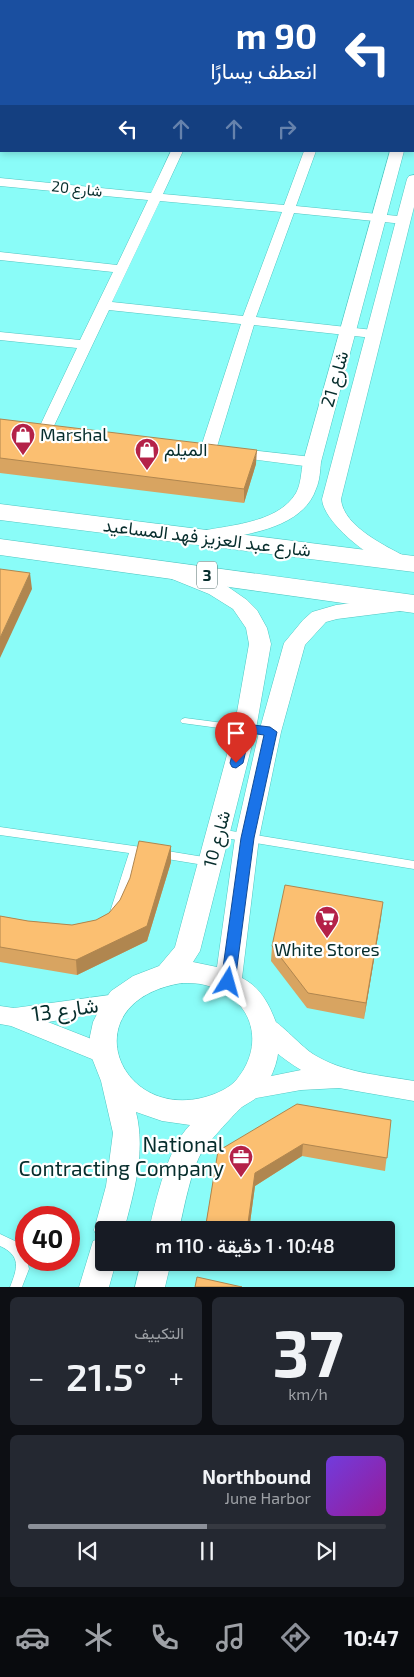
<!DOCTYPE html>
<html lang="ar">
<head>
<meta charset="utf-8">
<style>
  body { margin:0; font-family:"Exo 2",Vazirmatn,sans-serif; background:#242831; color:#f1f3f6; direction:rtl; height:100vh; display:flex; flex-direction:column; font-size:19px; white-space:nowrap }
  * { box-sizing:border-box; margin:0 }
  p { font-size:16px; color:#9ea1a6 }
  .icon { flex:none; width:28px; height:28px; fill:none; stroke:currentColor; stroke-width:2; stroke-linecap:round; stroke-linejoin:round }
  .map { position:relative; height:1287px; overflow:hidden; direction:ltr }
  .drawer { display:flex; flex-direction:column; gap:10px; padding:10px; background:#0d0f14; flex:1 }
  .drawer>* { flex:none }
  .banner { position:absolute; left:0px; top:0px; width:415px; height:152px; box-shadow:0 2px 8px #0003; direction:rtl; background:#1a4fa0; color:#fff; overflow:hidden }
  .speed { position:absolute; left:15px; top:1206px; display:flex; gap:10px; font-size:25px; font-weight:700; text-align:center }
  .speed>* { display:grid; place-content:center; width:65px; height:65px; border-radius:50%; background:#171b24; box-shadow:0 2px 8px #0003; line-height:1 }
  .speed .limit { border:8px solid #d22; background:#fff; color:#111 }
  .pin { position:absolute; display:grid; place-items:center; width:42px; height:42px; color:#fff; margin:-51px -21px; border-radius:50% 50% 50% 0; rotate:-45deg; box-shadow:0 0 5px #0007 }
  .pin .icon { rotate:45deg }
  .me { position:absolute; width:55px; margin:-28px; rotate:8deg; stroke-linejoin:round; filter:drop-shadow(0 0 4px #0008) }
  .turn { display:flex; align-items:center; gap:18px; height:105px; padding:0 15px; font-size:22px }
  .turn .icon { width:65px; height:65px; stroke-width:2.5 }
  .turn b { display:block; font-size:35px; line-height:42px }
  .lanes { display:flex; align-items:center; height:48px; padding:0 15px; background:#0003; justify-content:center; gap:25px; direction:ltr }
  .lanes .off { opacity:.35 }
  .big { font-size:38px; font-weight:600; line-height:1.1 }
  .drawer .widget { flex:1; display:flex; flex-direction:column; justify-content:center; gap:8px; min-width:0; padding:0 18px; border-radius:8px; background:#242831 }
  .drawer .dial { align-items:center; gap:0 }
  .dial b { font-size:65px; line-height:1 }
  .song { display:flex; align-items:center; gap:15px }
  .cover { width:60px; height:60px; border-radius:8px; background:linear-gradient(135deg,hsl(260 70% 55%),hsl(300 70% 35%)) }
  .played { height:5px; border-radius:2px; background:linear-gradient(90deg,#8c9099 50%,#363941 50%) }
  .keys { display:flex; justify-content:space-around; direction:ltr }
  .heat { display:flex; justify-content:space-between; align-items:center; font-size:28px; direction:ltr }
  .drawer .tiles { flex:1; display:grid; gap:10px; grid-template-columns:1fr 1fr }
  .widget:last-child { grid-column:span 2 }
  .trip { position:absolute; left:95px; top:1221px; width:300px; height:50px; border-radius:5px; background:#171b24; box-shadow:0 2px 8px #0003; font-weight:600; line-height:50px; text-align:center; direction:rtl }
  .menu { display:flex; height:80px; justify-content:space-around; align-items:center; background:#090b0e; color:#9ea1a6 }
  .menu .icon { width:35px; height:35px }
  .menu .active { color:#8c9099 }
  .menu b { font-size:22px; color:#f1f3f6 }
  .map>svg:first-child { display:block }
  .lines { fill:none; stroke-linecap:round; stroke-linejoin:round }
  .service-casing { stroke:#50c6c2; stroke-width:1 }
  .minor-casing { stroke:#50c6c2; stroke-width:1 }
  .tertiary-casing { stroke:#50c6c2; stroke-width:1 }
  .primary-casing { stroke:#50c6c2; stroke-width:1 }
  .service { fill:#fff; fill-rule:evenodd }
  .minor { fill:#fff; fill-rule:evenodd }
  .tertiary { fill:#fff; fill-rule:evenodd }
  .primary { fill:#fff; fill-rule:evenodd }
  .wall { fill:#d8a461 }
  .shaded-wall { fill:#b0864f }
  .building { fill:#fbbf71; stroke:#b0864f }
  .route { fill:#1a73e8; stroke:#114b97 }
  .labels { text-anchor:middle; stroke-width:4.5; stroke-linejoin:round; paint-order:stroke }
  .far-street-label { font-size:15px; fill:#062d2c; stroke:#fff }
  .shield { fill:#fff; stroke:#516c6b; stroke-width:1 }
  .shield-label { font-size:16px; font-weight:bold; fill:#062d2c }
  .street-label { font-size:18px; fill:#062d2c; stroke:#fff }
  .poi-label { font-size:18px; fill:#062d2c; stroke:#fff; text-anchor:start }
  .near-street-label { font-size:21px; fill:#062d2c; stroke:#fff }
  .near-poi-label { font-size:21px; fill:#062d2c; stroke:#fff; text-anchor:end }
</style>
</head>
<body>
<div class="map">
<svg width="414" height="1287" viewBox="0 0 414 1287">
  <rect width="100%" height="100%" fill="#8afcf8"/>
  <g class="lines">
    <defs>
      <g id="service">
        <rect x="0" y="111" width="1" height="4"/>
        <path d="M185 718 270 729 273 730 275 732 273 734 270 735 182 723 180 721 182 719Z"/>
        <path d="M0 827 148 848 152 849 153 852 152 855 148 856 139 854 120 912 119 915 115 916 111 915 110 912 129 853 0 835Z"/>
        <path d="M219 829 414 861V869L219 837 216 836 214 833 216 830Z"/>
        <path d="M161 850 210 858 214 859 215 862 214 865 210 866 161 858 157 857 156 854 157 851Z"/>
        <path d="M0 1234 17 1242 26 1255 29 1269 22 1287H10C17 1269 22 1256 0 1246Z"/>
      </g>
      <g id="minor">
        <rect x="0" y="12" width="1" height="6"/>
        <path d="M171 151H183L163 194 284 205 304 151H316L296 206 408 217 410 220 408 223 404 224 294 213 256 317 373 330 380 334 373 338 254 325 216 450 213 453H203L200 450 241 324 109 310 52 430 50 433H40L38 430 77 348 0 340V332L80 340 113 272 0 260V252L117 265 148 200 0 186V178L151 193ZM160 201 282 212 243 316 112 302Z"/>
        <path d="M233 448 312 457 317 459 320 462 317 465 312 467 228 456 225 453 228 450Z"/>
        <path d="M117 994 125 997 128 1003 125 1009 48 1022 112 1047 115 1054 112 1061 104 1064 11 1026 0 1024V1006L14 1008Z"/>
        <path d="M265 1016C279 1020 298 1044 313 1054 343 1073 380 1075 414 1081V1101L339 1088 301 1090 245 1100 237 1097 234 1090 237 1083 301 1070C283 1059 263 1044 254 1025L257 1018Z"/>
      </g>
      <g id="tertiary">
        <path d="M181 0H209L210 1H182Z"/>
        <path d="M390 151H404L321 462C320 471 320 480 316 489 305 522 264 531 234 537 221 540 205 545 192 541L189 537 192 533C224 525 277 525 296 493 301 484 301 472 303 462Z"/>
        <path d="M414 175V207L341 499C343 527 388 547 410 559L413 563 410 567C386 574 323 525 322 499L407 179 409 176Z"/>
        <path d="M174 566 224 584 247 600 257 610 267 628 271 644 256 729 200 951 193 962 217 967 235 838 259 732 284 643 303 620 312 612 336 605 400 597 407 599 410 604 407 609 400 611 337 619 326 622 305 645 281 732 259 838 242 978C257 985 267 1000 273 1015 286 1042 277 1077 255 1099 251 1102 246 1104 242 1107 236 1112 208 1143 203 1150 191 1169 184 1208 179 1230H149C156 1199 168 1147 190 1125L162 1121 136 1112C146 1152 134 1192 124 1230H104V1262H116L109 1287H79L93 1241 98 1239 94 1230 106 1186 113 1133 101 1081 90 1053V1036L93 1022 103 1002 111 991 133 976 159 966 175 947 234 729 249 644 246 628 233 609 209 594 167 577 164 572 167 567ZM182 983C189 983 197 983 205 985 251 996 267 1042 237 1079 230 1088 216 1094 205 1097 117 1121 71 1001 182 983Z"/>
        <path d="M141 1262H171L165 1287H135Z"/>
      </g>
      <g id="primary">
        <path d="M0 504 414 556V572L0 520Z"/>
        <path d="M0 539 414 595V613L0 555Z"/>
      </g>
    </defs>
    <use href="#service" class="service-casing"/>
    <use href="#minor" class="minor-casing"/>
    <use href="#tertiary" class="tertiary-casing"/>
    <use href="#primary" class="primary-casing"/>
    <use href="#service" class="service"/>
    <use href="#minor" class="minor"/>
    <use href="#tertiary" class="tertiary"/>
    <use href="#primary" class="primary"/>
  </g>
  <g class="wall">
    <path d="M0 419 256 464 244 503 0 473Z"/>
    <path d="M171 862 147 941 77 975 0 962V916L28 921 72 925 96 920 109 913Z"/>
    <path d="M381 918 364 1019 307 1008 271 961 272 946Z"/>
    <path d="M391 1120 385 1171 302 1156 255 1186 249 1230H205L218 1151Z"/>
  </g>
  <g class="shaded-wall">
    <path d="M257 450 256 464 244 503V489Z"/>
    <path d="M30 573 32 589 0 658V638Z"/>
    <path d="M171 846V862L147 941 77 975 76 960Z"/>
    <path d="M383 902 381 918 364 1019 366 1003Z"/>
    <path d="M303 1144 302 1156 255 1186 249 1230H247L255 1173Z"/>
  </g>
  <g class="building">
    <path d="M0 419 257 450 244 489 0 458Z"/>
    <path d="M0 569 30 573 0 638Z"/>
    <path d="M139 841 171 846 147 926 76 960 0 947V916L28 921 72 925 96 920 109 913 120 900 130 878Z"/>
    <path d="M285 885 383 902 366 1003 308 993 272 946Z"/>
    <path d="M297 1104 391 1120 387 1158 303 1144 255 1173 247 1230H205L218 1151Z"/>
    <path d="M197 1277 242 1287H195Z"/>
  </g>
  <path class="route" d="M245 724 270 727 277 732 254 838 235 982 233 986 228 988 223 986 221 982 241 838 264 735 250 733 243 763 236 768 232 767 230 763 239 728Z"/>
  <defs>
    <symbol id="shop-pin" viewBox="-11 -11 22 30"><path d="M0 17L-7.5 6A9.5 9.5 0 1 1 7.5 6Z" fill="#b42248" stroke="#fff"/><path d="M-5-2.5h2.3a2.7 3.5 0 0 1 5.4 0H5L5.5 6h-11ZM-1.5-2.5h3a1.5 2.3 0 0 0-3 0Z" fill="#fff"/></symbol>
    <symbol id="supermarket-pin" viewBox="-11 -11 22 30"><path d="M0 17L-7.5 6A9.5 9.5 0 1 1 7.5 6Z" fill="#b42248" stroke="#fff"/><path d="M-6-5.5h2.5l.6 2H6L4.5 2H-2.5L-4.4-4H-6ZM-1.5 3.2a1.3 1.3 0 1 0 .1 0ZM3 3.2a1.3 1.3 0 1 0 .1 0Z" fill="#fff"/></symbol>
    <symbol id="office-pin" viewBox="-11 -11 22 30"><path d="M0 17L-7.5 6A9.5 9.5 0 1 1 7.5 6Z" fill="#b42248" stroke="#fff"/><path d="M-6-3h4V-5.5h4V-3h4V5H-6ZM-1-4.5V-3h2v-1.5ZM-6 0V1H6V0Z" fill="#fff"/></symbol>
  </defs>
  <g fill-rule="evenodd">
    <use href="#shop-pin" x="9" y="421" width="28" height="38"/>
    <use href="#shop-pin" x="133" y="436" width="28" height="38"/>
    <use href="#supermarket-pin" x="313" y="904" width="28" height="38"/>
    <use href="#office-pin" x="227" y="1143" width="28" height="38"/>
  </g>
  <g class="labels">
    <g class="far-street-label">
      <text transform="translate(77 189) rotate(6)" y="5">شارع 20</text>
    </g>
    <rect class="shield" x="197" y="561.5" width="20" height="27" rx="4"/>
    <g class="shield-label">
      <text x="207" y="581">3</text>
    </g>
    <g class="street-label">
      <text transform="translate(335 379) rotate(-74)" y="6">شارع 21</text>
      <text transform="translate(207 538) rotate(7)" y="6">شارع عبد العزيز فهد المساعيد</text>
      <text transform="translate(217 839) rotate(-75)" y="6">شارع 10</text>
    </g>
    <g class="poi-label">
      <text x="40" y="441">Marshal</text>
      <text x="164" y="456">الميلم</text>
      <text x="327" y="956" text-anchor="middle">White Stores</text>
    </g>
    <g class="near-street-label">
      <text transform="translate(65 1010) rotate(-8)" y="7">شارع 13</text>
    </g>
    <g class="near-poi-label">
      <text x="224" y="1152">National<tspan x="224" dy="24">Contracting Company</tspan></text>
    </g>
  </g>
</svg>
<div class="speed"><div class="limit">40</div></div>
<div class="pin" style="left:236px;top:763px;background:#d93025"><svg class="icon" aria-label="arrive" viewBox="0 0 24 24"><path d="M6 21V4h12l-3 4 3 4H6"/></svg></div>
<svg class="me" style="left:228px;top:982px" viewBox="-20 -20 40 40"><path d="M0-17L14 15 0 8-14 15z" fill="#1a73e8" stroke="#fff" stroke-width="4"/></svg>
<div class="trip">10:48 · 1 دقيقة · 110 m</div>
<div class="banner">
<div class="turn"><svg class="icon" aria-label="left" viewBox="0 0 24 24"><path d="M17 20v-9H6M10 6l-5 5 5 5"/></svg><div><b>90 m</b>انعطف يسارًا</div></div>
<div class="lanes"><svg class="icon" aria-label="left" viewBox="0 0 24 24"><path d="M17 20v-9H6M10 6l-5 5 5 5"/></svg><svg class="icon off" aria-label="ahead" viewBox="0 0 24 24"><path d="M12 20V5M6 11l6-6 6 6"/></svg><svg class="icon off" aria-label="ahead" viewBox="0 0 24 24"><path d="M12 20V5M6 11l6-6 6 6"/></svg><svg class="icon off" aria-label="right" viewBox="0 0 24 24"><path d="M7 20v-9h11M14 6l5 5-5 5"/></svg></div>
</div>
</div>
<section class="drawer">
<div class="tiles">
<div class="widget dial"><b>37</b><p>km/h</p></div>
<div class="widget"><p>التكييف</p>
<div class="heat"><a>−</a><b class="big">21.5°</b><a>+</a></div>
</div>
<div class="widget">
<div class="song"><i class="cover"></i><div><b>Northbound</b><p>June Harbor</p></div></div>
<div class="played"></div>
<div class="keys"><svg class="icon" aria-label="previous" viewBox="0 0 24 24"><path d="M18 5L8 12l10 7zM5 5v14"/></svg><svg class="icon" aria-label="pause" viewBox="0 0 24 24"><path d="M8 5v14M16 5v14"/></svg><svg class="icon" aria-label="next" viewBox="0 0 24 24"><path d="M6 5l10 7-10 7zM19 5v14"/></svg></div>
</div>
</div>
</section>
<nav class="menu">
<b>10:47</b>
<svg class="icon active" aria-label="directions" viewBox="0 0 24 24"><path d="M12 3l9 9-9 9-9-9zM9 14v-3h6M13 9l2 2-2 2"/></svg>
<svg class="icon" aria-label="music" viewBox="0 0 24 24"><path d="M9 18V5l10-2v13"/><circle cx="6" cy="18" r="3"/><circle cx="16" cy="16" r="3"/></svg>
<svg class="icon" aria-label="phone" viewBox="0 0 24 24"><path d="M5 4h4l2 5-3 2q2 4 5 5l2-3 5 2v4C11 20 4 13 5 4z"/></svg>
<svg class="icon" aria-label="climate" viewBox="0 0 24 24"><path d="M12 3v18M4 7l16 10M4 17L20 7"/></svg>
<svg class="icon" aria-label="car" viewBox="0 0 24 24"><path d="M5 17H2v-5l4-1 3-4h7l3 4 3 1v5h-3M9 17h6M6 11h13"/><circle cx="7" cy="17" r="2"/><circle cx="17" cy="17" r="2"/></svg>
</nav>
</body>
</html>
